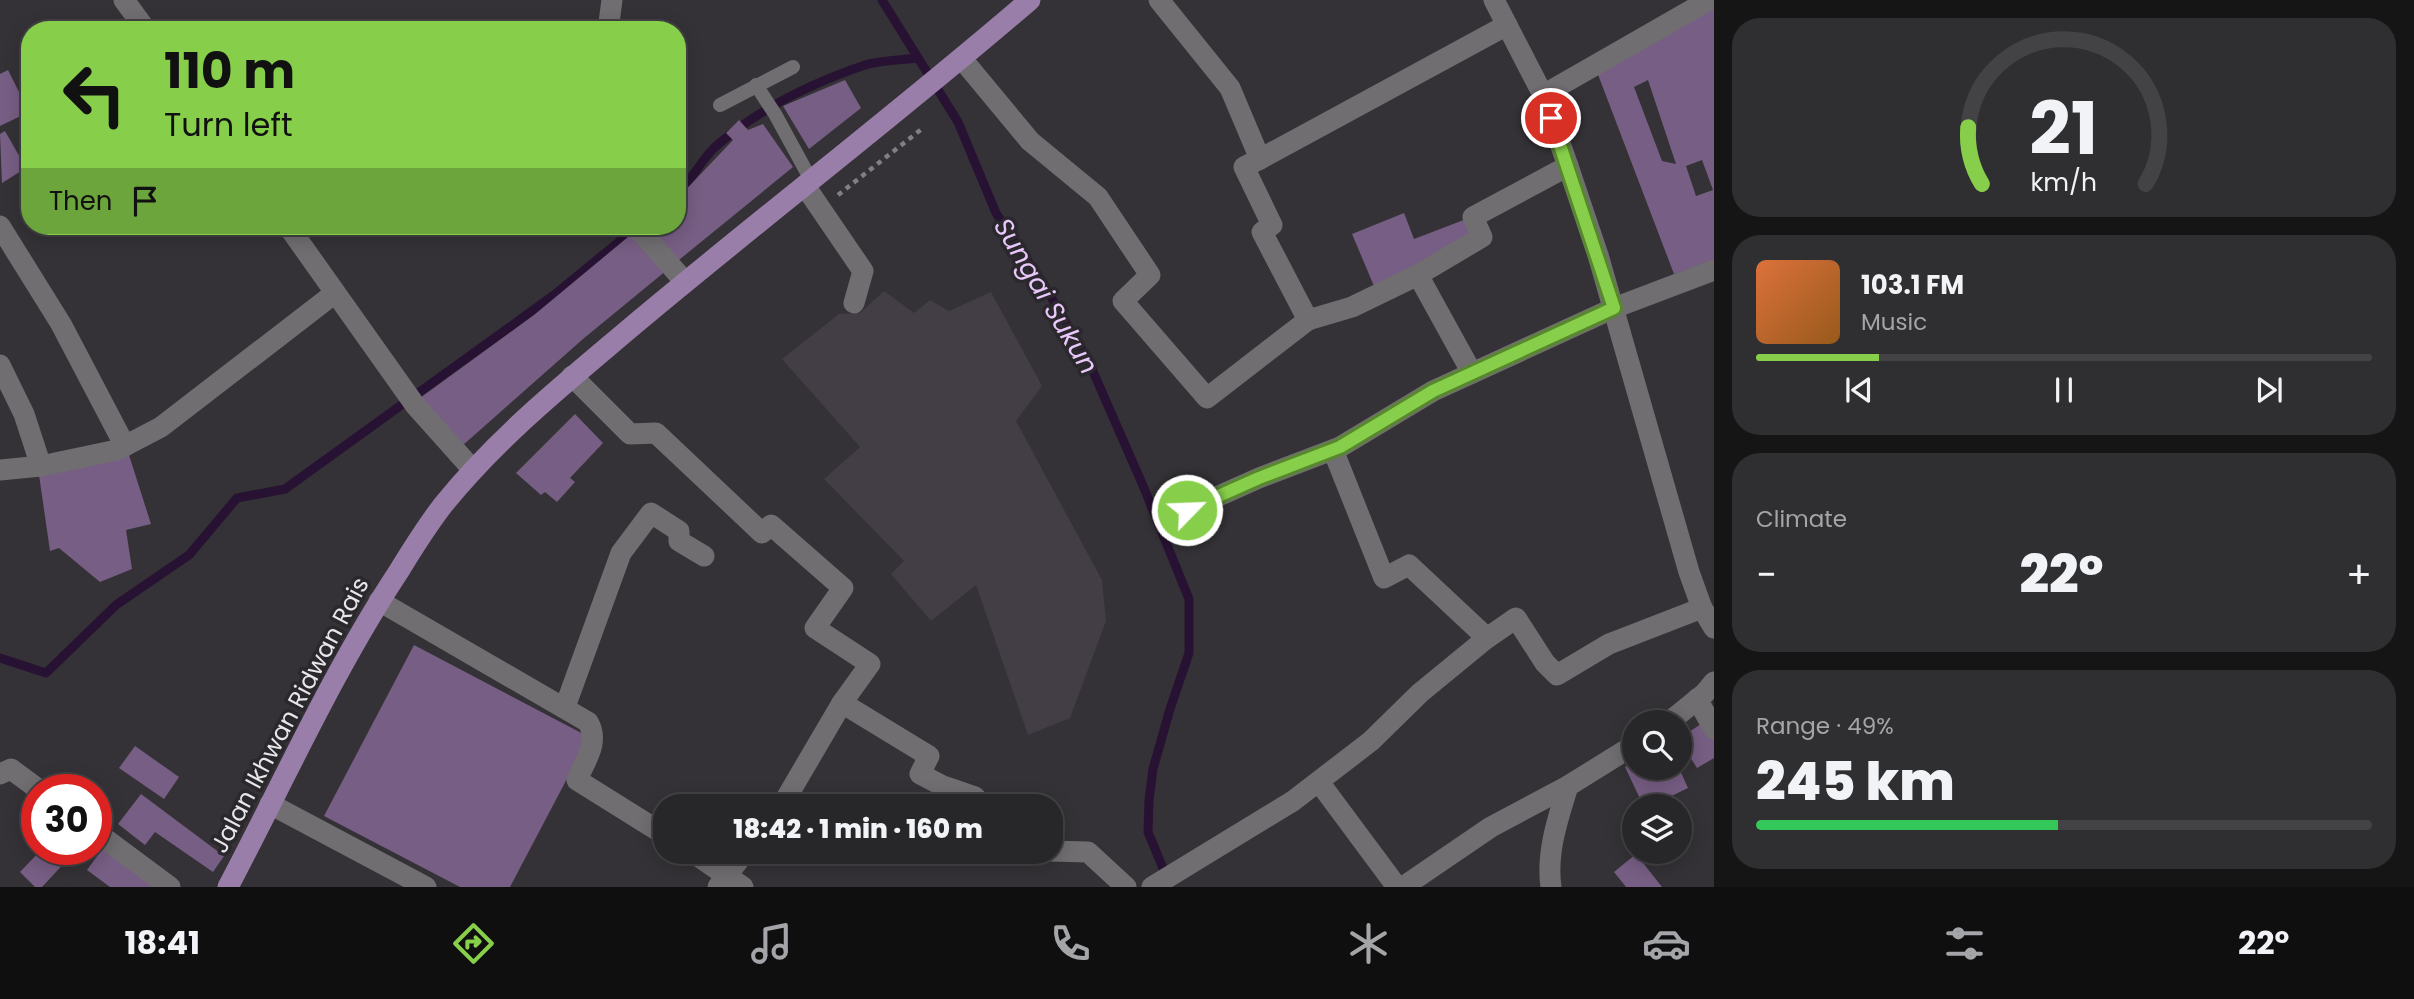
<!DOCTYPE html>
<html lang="en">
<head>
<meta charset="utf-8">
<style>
  body { margin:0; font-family:Poppins,sans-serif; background:#2f2e30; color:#f1f3f6; height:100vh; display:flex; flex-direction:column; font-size:26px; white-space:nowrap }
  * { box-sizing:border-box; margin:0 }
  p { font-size:23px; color:#a4a5a8 }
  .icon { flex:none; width:38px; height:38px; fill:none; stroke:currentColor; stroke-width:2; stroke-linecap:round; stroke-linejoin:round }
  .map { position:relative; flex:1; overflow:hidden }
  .sheet { display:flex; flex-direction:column; gap:18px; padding:18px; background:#151516; width:700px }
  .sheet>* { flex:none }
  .hud { position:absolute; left:21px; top:21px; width:665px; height:214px; border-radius:28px; box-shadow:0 4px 18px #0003,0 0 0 2px #434345; background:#87cf4a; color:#111; overflow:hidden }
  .fabs { position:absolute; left:1622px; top:710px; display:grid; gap:14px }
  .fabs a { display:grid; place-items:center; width:70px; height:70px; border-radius:50%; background:#272628; box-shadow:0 4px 18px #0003,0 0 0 2px #434345; font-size:35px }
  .speed { position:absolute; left:21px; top:774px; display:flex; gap:14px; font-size:35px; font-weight:700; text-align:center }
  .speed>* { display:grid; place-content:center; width:91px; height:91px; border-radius:50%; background:#272628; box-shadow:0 4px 18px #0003,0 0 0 2px #434345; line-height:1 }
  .speed .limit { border:10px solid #d22; background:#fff; color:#111 }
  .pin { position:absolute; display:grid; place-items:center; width:60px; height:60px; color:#fff; margin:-30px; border:4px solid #fff; border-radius:50%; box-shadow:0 2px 7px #0007 }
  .me { position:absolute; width:77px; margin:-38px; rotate:66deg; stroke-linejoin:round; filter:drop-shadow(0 0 5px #0008) }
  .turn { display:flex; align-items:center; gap:24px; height:147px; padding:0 28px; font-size:32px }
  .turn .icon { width:91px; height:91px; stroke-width:2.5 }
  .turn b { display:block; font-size:49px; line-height:60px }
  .then { display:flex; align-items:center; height:66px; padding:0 28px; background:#0003; gap:14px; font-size:26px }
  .big { font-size:52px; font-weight:800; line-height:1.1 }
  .sheet .tile { flex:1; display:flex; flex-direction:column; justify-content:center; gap:10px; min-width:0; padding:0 24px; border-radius:28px; background:#2f2e30 }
  .sheet .dial { align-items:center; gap:0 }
  .dial svg { height:182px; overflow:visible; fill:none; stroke:#434345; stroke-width:7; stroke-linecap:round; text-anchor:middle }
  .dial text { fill:#f1f3f6; stroke:none }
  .song { display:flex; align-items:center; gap:21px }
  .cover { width:84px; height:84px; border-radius:10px; background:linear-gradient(135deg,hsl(20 70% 55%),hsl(30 70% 35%)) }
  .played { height:7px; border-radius:4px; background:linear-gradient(90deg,#87cf4a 20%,#434345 20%) }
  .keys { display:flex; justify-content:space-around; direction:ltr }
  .heat { display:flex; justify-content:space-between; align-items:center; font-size:38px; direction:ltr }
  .charge { height:10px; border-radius:5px; background:linear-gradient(90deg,#34c759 49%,#434345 0) }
  .trip { position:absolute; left:653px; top:794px; width:410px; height:70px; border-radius:28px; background:#272628; box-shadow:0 4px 18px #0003,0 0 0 2px #434345; font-weight:800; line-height:70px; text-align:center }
  .dock { display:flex; height:112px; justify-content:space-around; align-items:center; background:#100f10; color:#a4a5a8 }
  .dock .icon { width:49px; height:49px }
  .dock .active { color:#87cf4a }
  .dock b { font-size:32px; color:#f1f3f6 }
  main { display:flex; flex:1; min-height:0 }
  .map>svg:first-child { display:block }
  .built { fill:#433d46 }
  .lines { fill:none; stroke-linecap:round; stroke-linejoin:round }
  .stream { stroke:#281233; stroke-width:9 }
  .building { fill:#775e84; fill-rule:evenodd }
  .path { stroke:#817f82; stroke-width:4.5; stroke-dasharray:5 5; stroke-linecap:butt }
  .service { stroke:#716e72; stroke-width:14 }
  .minor { stroke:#716e72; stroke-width:21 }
  .primary { stroke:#9a7eaa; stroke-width:21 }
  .route-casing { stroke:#588730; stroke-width:18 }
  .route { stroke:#87cf4a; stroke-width:12 }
  .labels { text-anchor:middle; stroke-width:7; stroke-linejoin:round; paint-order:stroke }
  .street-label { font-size:24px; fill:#e8e6e9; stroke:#2a282c }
  .water-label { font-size:26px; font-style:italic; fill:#e9c8fb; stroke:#2a282c }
</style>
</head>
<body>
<main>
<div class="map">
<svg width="1714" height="887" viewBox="0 0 1714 887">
  <rect width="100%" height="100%" fill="#343236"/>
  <path class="built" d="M884 291 914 313 930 300 949 311 991 292 1042 386 1016 421 1102 580 1106 621 1070 718 1028 735 976 585 931 621 891 574 904 561 824 479 860 447 782 359 839 314 860 313Z"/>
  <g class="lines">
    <g class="stream">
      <path d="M882 0 958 122 996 213 1047 290 1088 360 1144 488 1189 599V653L1170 709 1153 769 1149 800 1148 832 1167 878"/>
      <path d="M677 192C693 180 700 161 715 147 757 110 812 83 865 65 881 60 901 60 918 58"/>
      <path d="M0 658 46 673 116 605 189 555 237 498 285 489 554 295 637 227"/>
    </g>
  </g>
  <g class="building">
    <path d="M1714 6V260L1674 274 1597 72ZM1648 80 1676 164 1662 161 1634 87ZM1702 160 1713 190 1696 196 1686 166Z"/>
    <path d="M8 70 29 112 0 126V74Z"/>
    <path d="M845 80 861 108 809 149 783 106Z"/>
    <path d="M739 120 748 130 763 124 793 167 674 264 644 226H677V199L733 140 726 133Z"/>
    <path d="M5 131 26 168 2 183 0 134Z"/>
    <path d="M1404 213 1414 239 1469 218 1475 237 1374 286 1352 234Z"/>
    <path d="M634 232 667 270 583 339 462 446 420 398 534 315Z"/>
    <path d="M575 414 603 443 570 478 575 482 557 502 545 492 541 495 516 473Z"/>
    <path d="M129 455 151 524 126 530 132 569 100 582 59 548 50 551 39 475Z"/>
    <path d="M414 645 589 737 510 887H460L324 816Z"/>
    <path d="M1704 722 1714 738V758L1697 768 1680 741V738Z"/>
    <path d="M135 746 179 777 164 799 119 768Z"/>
    <path d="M1634 763V768H1679L1688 788 1649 807H1644L1625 767Z"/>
    <path d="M141 794 224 856 213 872 155 832 145 845 118 824Z"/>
    <path d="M103 848 155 887H110L87 870Z"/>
    <path d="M42 849H59L69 858 42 887H35L20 872Z"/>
    <path d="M1636 854 1662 887H1626L1614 872Z"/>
  </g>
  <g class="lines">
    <path class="path" d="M838 195 923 128"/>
    <g class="service">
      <path d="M756 85 775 114 811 180"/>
      <path d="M720 105 793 67"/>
    </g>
    <g class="minor">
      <path d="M124 0 146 30"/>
      <path d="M1159 0 1230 88 1260 159 1244 167 1272 225 1262 232 1308 320 1352 307 1418 275"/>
      <path d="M1494 0 1543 95 1568 166 1598 255 1689 572 1702 608 1714 628"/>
      <path d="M608 30 612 0"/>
      <path d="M962 59 1030 141 1098 197 1150 275 1123 301 1207 398 1308 320"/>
      <path d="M1543 95 1709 0"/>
      <path d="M1260 159 1507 25"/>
      <path d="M805 186 863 271 854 303"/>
      <path d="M0 226 61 324 125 446"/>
      <path d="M288 226 415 405 473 470"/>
      <path d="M636 226 685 282"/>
      <path d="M0 365 24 414 41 466"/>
      <path d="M1472 373 1418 275 1482 237 1473 217 1568 166"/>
      <path d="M572 376 630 434 656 433 762 533 771 525 843 588 815 628 870 664 842 703 929 756 920 774 943 786 975 797 974 807"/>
      <path d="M1333 450 1384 578 1409 565 1487 638"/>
      <path d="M0 470 41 466 117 450 161 427 335 293"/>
      <path d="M1187 510 1259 478 1340 447 1433 391 1614 308 1714 270"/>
      <path d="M379 601 588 722C600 742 585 761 577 780L665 835"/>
      <path d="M1697 699 1714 729"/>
      <path d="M565 707 621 553 651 513 679 531V541L704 556"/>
      <path d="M1668 723 1705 693 1714 682"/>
      <path d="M0 774 11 769 38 789"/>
      <path d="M1319 782 1397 887"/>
      <path d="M270 804 426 887"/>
      <path d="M781 807 842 703"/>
      <path d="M96 832 170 887"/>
      <path d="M1050 851 1088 852 1126 887"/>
      <path d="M692 852 743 887"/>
      <path d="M971 852H1008"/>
      <path d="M718 887 745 852"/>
      <path d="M1152 887 1293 801 1371 741 1420 693 1487 638 1516 618 1545 663 1557 675 1609 644 1702 608"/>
      <path d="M1403 887 1491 827 1568 786 1634 745"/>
      <path d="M1551 887C1546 853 1558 818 1568 786"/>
    </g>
    <path class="primary" d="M228 887C284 781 333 671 399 571 413 548 427 526 443 505 497 438 564 384 629 329 761 218 899 113 1030 0"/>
  </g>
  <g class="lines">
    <defs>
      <path id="route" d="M1187 510 1259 478 1340 447 1433 391 1614 308 1551 118"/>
    </defs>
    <use href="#route" class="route-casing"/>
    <use href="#route" class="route"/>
  </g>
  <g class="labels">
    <g class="street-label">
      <text transform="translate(290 715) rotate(-62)" y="8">Jalan Ikhwan Ridwan Rais</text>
    </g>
    <g class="water-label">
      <text transform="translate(1046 296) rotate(59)" y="9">Sungai Sukun</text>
    </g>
  </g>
</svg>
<div class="fabs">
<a><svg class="icon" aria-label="search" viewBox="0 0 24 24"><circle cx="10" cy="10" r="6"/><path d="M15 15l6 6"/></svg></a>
<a><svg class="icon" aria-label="layers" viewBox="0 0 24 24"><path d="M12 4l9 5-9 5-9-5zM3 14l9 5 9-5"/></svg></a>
</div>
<div class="speed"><div class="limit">30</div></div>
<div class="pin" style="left:1551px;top:118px;background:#d93025"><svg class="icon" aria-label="arrive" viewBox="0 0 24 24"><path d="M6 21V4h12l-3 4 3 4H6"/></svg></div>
<svg class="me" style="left:1187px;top:510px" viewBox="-20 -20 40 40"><circle r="17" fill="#87cf4a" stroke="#fff" stroke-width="3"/><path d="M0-11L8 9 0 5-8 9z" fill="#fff"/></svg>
<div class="trip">18:42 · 1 min · 160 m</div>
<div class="hud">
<div class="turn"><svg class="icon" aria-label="left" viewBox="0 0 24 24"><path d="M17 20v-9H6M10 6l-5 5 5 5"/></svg><div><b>110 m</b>Turn left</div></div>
<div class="then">Then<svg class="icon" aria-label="arrive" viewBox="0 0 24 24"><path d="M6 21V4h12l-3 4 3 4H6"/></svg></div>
</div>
</div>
<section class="sheet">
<div class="tile dial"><svg viewBox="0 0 100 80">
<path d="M14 69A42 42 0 1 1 86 69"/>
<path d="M14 69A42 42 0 0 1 8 44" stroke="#87cf4a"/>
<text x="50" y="56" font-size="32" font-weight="700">21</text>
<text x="50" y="72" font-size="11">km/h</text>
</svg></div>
<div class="tile">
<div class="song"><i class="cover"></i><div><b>103.1 FM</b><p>Music</p></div></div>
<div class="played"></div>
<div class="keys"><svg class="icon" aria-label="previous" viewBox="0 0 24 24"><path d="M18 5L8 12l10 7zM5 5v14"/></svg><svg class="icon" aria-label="pause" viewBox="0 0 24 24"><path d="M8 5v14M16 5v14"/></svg><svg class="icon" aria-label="next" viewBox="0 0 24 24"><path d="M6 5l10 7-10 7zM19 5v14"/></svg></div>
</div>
<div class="tile"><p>Climate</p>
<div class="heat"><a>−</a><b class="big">22°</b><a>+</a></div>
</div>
<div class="tile"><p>Range · 49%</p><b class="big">245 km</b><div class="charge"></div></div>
</section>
</main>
<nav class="dock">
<b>18:41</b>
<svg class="icon active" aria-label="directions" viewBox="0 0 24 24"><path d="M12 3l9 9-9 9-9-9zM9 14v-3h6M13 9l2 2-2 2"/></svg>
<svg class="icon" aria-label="music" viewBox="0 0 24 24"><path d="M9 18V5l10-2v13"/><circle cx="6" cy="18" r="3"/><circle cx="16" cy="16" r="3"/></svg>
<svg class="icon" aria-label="phone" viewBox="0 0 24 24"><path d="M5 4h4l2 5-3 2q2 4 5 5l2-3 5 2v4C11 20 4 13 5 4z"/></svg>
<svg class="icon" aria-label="climate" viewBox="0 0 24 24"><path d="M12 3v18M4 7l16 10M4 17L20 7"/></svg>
<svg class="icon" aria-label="car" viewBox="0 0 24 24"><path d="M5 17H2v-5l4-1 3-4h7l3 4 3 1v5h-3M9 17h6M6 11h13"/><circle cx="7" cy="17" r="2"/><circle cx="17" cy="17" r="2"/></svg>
<svg class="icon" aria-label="filters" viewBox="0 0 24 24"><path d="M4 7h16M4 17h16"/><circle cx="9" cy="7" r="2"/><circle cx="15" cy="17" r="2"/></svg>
<b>22°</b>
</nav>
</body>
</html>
